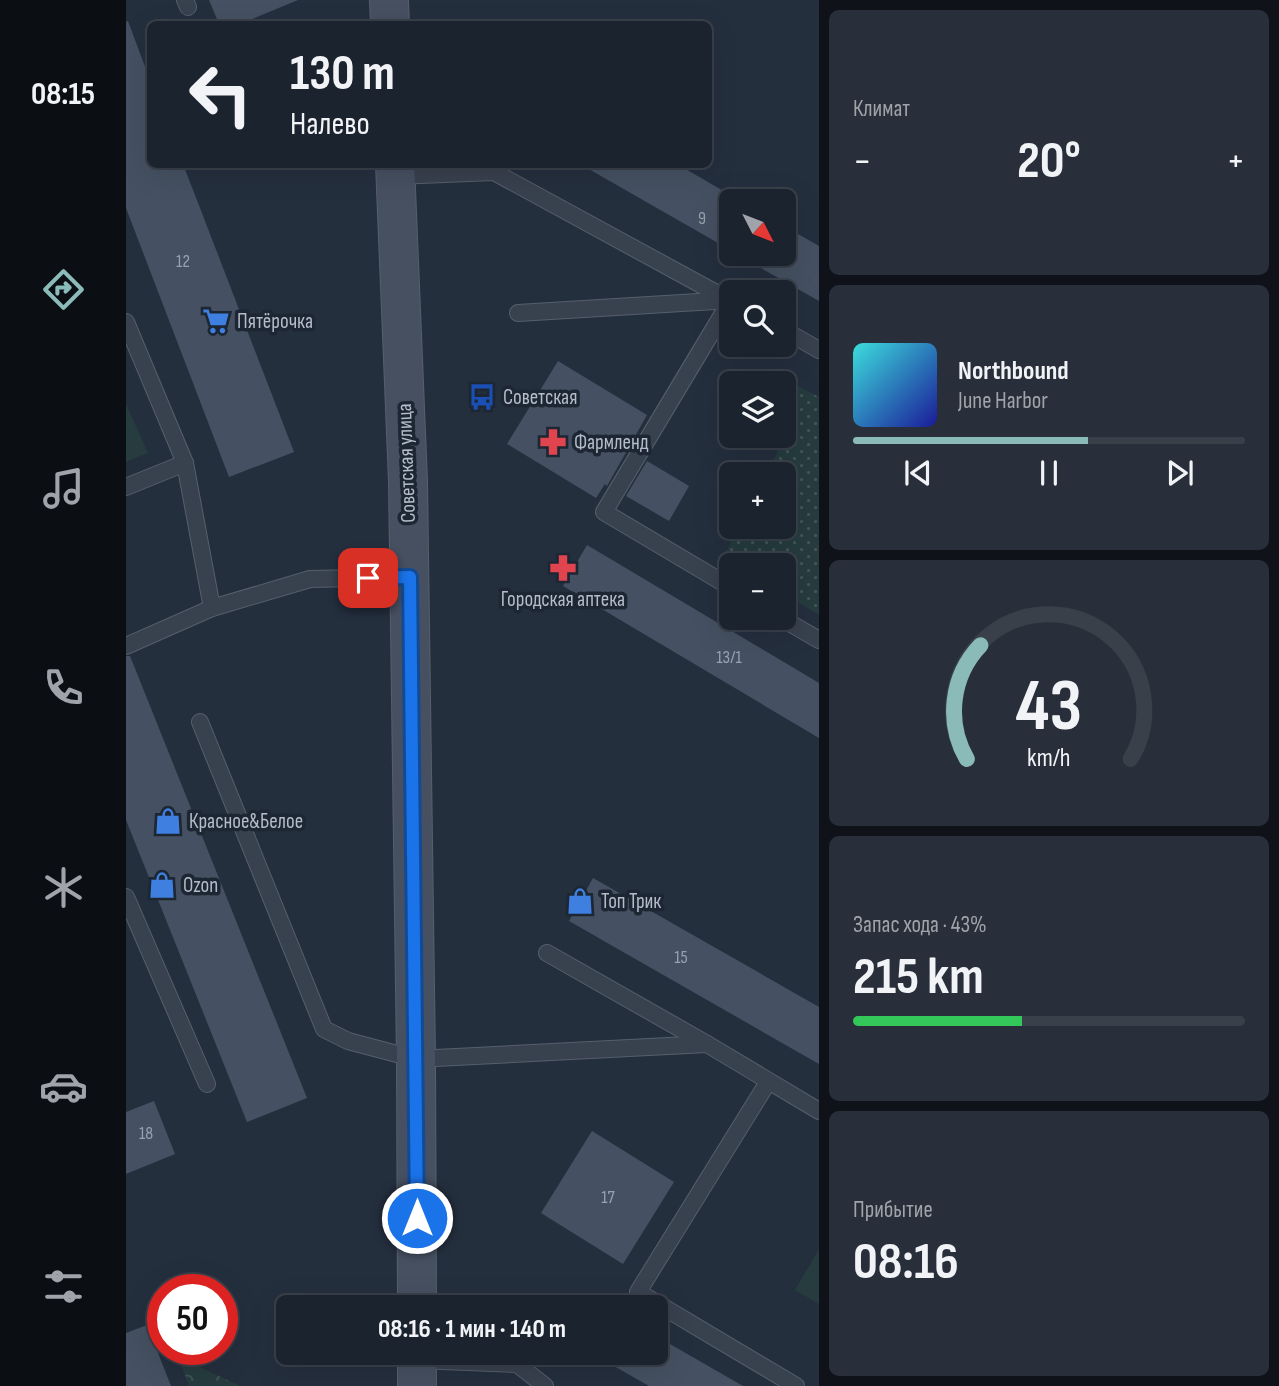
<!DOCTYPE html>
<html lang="ru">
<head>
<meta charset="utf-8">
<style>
  body { margin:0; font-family:"Sofia Sans Condensed",sans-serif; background:#282f3a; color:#f1f3f6; height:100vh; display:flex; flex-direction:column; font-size:26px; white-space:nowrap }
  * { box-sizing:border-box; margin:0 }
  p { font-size:23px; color:#a0a4aa }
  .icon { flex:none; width:38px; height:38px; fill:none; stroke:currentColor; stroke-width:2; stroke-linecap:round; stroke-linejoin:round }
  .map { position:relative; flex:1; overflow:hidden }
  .sheet { display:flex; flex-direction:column; gap:10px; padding:10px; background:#0f1319; width:460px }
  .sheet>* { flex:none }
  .guide { position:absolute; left:21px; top:21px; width:565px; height:147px; border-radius:10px; box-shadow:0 7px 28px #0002,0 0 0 2px #39404a; background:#1b232e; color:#f1f3f6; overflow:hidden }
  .needle { width:46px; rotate:132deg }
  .buttons { position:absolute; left:593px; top:189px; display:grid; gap:14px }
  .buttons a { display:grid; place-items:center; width:77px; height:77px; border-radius:10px; background:#1b232e; box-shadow:0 7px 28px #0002,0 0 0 2px #39404a; font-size:35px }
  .speed { position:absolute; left:21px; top:1274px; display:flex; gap:14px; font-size:35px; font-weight:700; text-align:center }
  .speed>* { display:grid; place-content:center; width:91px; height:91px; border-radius:50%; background:#1b232e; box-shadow:0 7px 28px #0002,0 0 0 2px #39404a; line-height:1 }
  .speed .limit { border:10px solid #d22; background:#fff; color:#111 }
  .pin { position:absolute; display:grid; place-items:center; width:60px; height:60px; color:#fff; margin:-30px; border-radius:14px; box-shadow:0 4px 10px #0006 }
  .me { position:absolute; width:77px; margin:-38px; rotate:0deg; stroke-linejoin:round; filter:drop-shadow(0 0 5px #0008) }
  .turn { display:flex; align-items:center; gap:24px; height:147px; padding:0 28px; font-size:32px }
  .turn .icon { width:91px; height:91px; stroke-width:2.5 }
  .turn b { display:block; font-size:49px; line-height:60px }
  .big { font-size:52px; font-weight:700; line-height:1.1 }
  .sheet .tile { flex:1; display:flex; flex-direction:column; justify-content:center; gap:10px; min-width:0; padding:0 24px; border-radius:10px; background:#282f3a }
  .sheet .dial { align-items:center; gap:0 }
  .dial svg { height:182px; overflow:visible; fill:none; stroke:#39404a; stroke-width:7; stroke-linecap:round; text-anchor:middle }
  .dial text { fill:#f1f3f6; stroke:none }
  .song { display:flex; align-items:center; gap:21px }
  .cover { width:84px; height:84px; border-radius:10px; background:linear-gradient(135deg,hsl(180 70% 55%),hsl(240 70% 35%)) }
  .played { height:7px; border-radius:4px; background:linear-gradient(90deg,#8bbbb9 60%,#39404a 60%) }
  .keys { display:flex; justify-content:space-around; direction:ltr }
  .heat { display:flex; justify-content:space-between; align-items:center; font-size:38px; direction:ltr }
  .charge { height:10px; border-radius:5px; background:linear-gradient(90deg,#34c759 43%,#39404a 0) }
  .trip { position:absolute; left:150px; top:1295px; width:392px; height:70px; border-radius:10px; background:#1b232e; box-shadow:0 7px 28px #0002,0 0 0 2px #39404a; font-weight:700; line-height:70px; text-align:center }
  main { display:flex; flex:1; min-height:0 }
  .tabs { display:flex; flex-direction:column; width:126px; justify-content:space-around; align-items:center; background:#0b0e12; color:#a0a4aa }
  .tabs .icon { width:49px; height:49px }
  .tabs .active { color:#8bbbb9 }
  .tabs b { font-size:32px; color:#f1f3f6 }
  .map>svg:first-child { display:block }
  .grass { fill:url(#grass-dots) }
  .forest { fill:url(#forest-crowns) }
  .park { fill:#263c3f }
  .building { fill:#455162 }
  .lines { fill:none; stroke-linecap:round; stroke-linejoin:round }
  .lane-casing { stroke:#565f6c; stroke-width:18 }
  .secondary-casing { stroke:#565f6c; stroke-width:40 }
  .lane { stroke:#38414e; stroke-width:16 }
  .secondary { stroke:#465061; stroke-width:38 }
  .route-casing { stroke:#114b97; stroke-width:18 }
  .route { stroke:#1a73e8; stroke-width:12 }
  .labels { text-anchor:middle; stroke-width:7; stroke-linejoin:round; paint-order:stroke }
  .number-label { font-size:18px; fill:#98a1af }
  .poi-label { font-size:21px; fill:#b4bcc9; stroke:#1d2633; text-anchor:start }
  .street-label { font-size:21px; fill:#b4bcc9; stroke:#1d2633 }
</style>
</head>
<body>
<main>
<nav class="tabs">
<b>08:15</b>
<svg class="icon active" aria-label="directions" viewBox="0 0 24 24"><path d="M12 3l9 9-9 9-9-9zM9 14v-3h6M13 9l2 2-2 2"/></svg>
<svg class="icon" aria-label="music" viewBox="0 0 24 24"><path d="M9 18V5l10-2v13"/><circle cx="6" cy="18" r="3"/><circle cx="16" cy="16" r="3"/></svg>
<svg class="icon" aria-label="phone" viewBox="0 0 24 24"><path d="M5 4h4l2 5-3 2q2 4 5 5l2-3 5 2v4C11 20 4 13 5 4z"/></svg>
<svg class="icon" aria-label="climate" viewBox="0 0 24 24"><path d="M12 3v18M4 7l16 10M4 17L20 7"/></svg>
<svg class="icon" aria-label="car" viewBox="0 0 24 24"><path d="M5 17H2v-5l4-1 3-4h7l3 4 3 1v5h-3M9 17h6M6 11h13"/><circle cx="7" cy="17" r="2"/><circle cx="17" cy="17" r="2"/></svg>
<svg class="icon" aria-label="filters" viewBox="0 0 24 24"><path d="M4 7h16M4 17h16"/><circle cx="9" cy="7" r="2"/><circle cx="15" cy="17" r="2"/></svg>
</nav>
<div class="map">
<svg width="693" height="1386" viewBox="0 0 693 1386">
  <defs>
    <pattern id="grass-dots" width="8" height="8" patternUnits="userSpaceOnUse" patternTransform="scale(1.75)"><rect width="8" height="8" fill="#263c3f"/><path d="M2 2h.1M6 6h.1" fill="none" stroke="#435659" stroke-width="1.8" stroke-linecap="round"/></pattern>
    <pattern id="forest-crowns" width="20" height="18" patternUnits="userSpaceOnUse" patternTransform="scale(1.75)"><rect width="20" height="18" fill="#263c3f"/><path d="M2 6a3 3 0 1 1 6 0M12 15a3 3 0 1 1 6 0" fill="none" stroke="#435659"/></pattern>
  </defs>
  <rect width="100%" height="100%" fill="#242f3e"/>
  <path class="grass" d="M658 379 693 397V615L658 593V565H614L598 556 613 527H658V474H640L652 451 625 436H658V383H656Z"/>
  <path class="forest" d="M52 1357 114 1386H63Z"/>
  <g class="park">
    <path d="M0 404 22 453 0 462Z"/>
    <path d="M693 1249V1304L669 1290Z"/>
  </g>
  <g class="building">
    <path d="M83 0H172L114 24H93Z"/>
    <path d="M2 21 24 80V164H57L168 452 103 477 0 208V22Z"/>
    <path d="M454 164H551L606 196V251Z"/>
    <path d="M658 226 693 246V301L610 254H658Z"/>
    <path d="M432 361 521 415 481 486 479 484 470 498 381 444Z"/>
    <path d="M521 461 563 486 543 521 500 496Z"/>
    <path d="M461 545 693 683V738L437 586Z"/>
    <path d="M0 656H4L181 1098 121 1122 0 820Z"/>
    <path d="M467 878 693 1007V1064L443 921Z"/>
    <path d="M28 1101 49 1154 0 1174V1112Z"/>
    <path d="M466 1131 548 1182 497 1264 415 1213Z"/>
    <path d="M21 1325 45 1386H0V1333Z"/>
    <path d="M530 1336 570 1359 617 1386H523L465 1353H530Z"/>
  </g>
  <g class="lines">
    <defs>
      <g id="lane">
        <path d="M59 0 62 7"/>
        <path d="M270 176 368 172 603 300"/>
        <path d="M392 313 605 300 478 512 606 588"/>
        <path d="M0 322 59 463 86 608"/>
        <path d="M658 330 693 350"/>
        <path d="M0 487 59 463"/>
        <path d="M655 618 693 640"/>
        <path d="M0 646 86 608 184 579 283 577"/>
        <path d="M74 722 198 1029 222 1041 290 1059 581 1044"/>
        <path d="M0 897 81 1084"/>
        <path d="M421 953 581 1044 693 1111"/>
        <path d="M642 1082 512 1292 670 1386"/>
        <path d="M291 1360 391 1364 419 1386"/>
      </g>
      <g id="secondary">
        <path d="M263 0 264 24"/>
        <path d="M269 164 282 481 290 1059 291 1307"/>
        <path d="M291 1353V1386"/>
      </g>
    </defs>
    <use href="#lane" class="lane-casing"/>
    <use href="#secondary" class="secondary-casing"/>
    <use href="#lane" class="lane"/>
    <use href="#secondary" class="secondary"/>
  </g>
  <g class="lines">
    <defs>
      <path id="route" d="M242 578 284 577 291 1218"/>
    </defs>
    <use href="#route" class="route-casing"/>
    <use href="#route" class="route"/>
  </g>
  <defs>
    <symbol id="supermarket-bare" viewBox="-9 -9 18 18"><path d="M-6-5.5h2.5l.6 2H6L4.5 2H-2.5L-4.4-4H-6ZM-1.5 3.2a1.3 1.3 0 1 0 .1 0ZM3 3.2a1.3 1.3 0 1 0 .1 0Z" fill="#3f7fe0" stroke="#1d2633" stroke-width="2.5" paint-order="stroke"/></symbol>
    <symbol id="bus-bare" viewBox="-9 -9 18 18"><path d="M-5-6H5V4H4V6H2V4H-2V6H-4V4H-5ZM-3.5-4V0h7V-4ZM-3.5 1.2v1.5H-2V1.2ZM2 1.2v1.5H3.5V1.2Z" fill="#1a4fb4" stroke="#1d2633" stroke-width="2.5" paint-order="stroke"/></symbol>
    <symbol id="pharmacy-bare" viewBox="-9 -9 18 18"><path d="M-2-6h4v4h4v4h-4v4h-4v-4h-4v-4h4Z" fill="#e0444e" stroke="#1d2633" stroke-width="2.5" paint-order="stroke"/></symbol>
    <symbol id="shop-bare" viewBox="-9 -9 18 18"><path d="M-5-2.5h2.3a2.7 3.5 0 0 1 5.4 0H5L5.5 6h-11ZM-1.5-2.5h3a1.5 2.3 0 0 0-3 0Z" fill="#3f7fe0" stroke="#1d2633" stroke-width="2.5" paint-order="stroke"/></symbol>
  </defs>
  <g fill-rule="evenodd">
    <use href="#supermarket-bare" x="71" y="302" width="38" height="38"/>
    <use href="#bus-bare" x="337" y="378" width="38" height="38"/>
    <use href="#pharmacy-bare" x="408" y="423" width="38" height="38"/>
    <use href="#pharmacy-bare" x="418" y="549" width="38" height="38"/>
    <use href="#shop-bare" x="23" y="802" width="38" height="38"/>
    <use href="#shop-bare" x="17" y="866" width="38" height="38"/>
    <use href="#shop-bare" x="435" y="882" width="38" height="38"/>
  </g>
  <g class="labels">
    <g class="number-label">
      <text x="576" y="224">9</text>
      <text x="57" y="267">12</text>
      <text x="603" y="663">13/1</text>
      <text x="555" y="963">15</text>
      <text x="20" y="1139">18</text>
      <text x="482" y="1203">17</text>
    </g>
    <g class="poi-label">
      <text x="111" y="328">Пятёрочка</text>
      <text x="377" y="404">Советская</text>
      <text x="448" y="449">Фармленд</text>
      <text x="437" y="606" text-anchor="middle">Городская аптека</text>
      <text x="63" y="828">Красное&amp;Белое</text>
      <text x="57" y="892">Ozon</text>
      <text x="475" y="908">Топ Трик</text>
    </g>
    <g class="street-label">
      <text transform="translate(280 463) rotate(-92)" y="7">Советская улица</text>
    </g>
  </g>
</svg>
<div class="buttons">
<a><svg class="needle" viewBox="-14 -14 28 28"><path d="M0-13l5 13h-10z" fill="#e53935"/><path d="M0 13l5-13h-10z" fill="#a0a4aa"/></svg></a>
<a><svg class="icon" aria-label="search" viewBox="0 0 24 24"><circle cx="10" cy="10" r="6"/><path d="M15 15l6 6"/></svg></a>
<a><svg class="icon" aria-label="layers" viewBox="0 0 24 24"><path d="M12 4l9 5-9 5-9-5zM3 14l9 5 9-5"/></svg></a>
<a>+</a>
<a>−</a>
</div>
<div class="speed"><div class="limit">50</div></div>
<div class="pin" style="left:242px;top:578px;background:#d93025"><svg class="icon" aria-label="arrive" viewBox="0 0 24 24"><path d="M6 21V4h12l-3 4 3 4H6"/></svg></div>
<svg class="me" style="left:291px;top:1218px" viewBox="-20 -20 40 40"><circle r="17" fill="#1a73e8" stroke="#fff" stroke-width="3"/><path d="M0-11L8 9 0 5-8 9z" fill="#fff"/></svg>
<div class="trip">08:16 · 1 мин · 140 m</div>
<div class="guide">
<div class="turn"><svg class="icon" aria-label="left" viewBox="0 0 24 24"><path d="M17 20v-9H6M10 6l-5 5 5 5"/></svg><div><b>130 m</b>Налево</div></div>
</div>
</div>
<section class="sheet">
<div class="tile"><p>Климат</p>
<div class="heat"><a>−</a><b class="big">20°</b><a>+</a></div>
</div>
<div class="tile">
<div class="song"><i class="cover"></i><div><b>Northbound</b><p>June Harbor</p></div></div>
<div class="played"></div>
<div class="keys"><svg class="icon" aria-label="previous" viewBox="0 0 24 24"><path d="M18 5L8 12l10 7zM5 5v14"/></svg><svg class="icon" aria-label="pause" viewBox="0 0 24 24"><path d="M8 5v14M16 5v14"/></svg><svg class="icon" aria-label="next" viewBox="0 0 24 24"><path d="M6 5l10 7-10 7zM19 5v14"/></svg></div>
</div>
<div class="tile dial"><svg viewBox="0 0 100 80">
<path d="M14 69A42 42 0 1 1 86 69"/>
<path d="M14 69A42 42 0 0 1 20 19" stroke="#8bbbb9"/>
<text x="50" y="56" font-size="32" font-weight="700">43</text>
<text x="50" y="72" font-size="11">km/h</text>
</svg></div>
<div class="tile"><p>Запас хода · 43%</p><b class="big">215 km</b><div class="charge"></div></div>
<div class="tile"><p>Прибытие</p><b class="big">08:16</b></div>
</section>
</main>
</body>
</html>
